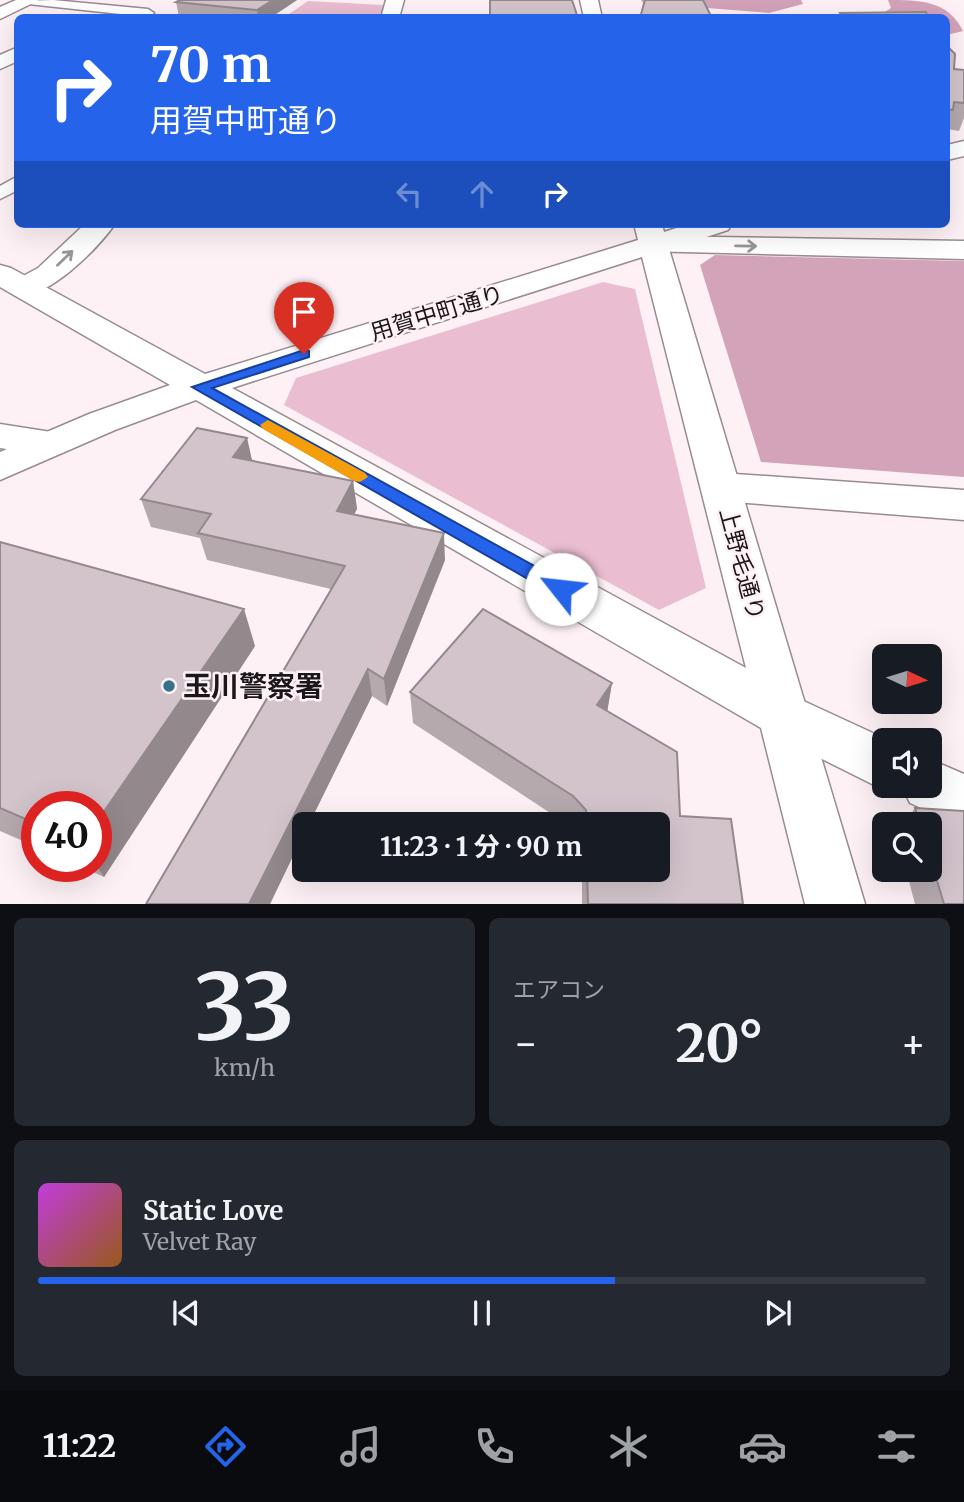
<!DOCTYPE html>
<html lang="ja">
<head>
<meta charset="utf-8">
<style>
  body { margin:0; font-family:Merriweather,"Noto Sans JP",serif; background:#242831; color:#f1f3f6; height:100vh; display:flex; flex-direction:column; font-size:26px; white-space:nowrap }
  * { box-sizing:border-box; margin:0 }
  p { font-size:23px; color:#9ea1a6 }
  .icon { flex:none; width:38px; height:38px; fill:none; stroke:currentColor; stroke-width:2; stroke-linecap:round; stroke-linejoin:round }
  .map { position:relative; height:904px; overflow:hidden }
  .sheet { display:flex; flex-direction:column; gap:14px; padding:14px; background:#0d0f14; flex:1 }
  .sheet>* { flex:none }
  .guide { position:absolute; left:14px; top:14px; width:936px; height:214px; border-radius:10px; box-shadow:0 7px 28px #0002; background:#2563eb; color:#fff; overflow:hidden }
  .needle { width:46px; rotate:94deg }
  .controls { position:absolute; left:872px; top:644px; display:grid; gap:14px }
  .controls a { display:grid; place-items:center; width:70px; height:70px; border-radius:10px; background:#171b24; box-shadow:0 7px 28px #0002; font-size:35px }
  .speed { position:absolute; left:21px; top:791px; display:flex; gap:14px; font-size:35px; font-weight:700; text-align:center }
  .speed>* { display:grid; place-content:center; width:91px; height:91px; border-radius:50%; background:#171b24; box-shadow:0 7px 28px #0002; line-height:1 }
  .speed .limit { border:10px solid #d22; background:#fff; color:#111 }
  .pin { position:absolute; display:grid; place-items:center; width:60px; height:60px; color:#fff; margin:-72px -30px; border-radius:50% 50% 50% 0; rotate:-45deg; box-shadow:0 0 7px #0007 }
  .pin .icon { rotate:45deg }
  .me { position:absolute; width:77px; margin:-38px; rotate:299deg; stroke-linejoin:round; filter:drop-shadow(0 0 5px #0008) }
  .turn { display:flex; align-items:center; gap:24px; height:147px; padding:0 21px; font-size:32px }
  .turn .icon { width:91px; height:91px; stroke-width:2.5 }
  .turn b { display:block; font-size:49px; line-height:60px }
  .lanes { display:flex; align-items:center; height:66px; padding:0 21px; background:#0003; justify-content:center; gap:35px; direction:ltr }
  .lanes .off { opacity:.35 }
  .big { font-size:52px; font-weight:700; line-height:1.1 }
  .sheet .tile { flex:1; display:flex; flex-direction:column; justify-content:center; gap:10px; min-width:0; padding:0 24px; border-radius:10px; background:#242831 }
  .sheet .dial { align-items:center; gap:0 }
  .dial b { font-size:91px; line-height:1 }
  .song { display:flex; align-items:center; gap:21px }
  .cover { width:84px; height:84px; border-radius:10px; background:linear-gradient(135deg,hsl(290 70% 55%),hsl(30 70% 35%)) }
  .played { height:7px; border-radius:4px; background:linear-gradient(90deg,#2563eb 65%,#363941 65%) }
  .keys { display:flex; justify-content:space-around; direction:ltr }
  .heat { display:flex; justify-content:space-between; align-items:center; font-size:38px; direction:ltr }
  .sheet .tiles { flex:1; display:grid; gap:14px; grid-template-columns:1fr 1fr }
  .tile:last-child { grid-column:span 2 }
  .trip { position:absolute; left:292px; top:812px; width:378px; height:70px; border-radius:10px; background:#171b24; box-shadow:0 7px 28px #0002; font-weight:700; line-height:70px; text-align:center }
  .dock { display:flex; height:112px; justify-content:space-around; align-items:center; background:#090b0e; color:#9ea1a6 }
  .dock .icon { width:49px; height:49px }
  .dock .on { color:#2563eb }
  .dock b { font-size:32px; color:#f1f3f6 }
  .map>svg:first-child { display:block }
  .green { fill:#eabdd1 }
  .forest { fill:#d3a3b9 }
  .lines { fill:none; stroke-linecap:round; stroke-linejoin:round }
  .lane-casing { stroke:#988b91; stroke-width:3 }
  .street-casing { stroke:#988b91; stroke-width:3 }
  .secondary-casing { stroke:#988b91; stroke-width:3 }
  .lane { fill:#fff; fill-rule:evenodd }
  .street { fill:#fff; fill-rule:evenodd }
  .secondary { fill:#fff; fill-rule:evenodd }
  .wall { fill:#b5a9ae }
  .shaded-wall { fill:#93898d }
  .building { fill:#d2c4ca; stroke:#93898d; stroke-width:2 }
  .oneway { stroke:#989698 }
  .route { fill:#2563eb; stroke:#184099; stroke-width:2 }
  .slow { fill:#f59e0b }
  .poi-dot { fill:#37718a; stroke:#fdf1f6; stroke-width:2.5 }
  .labels { text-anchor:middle; stroke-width:5; stroke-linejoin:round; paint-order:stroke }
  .street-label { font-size:23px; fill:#1b1619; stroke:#fdf1f6 }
  .near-poi-label { font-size:28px; font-weight:bold; fill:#1b1619; stroke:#fdf1f6; text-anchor:start }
</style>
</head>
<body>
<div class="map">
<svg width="964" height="904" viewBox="0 0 964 904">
  <rect width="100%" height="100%" fill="#fdf1f6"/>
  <g class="green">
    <path d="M308 1 384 5 383 14 379 17 283 18Z"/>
    <path d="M603 282 635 289 706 588 659 610 284 405 296 378Z"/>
  </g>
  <g class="forest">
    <path d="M641 0H801L803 4 769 13 643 3Z"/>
    <path d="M888 0C919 0 948 0 963 31L947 35V18H850L880 15 891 8Z"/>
    <path d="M715 255 964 261V477L761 462 700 265Z"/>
  </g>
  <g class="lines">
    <defs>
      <g id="lane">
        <path d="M53 0 148 9 154 13 148 17 28 4 22 1Z"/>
        <path d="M18 176V190L0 199V186Z"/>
      </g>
      <g id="street">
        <path d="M16 0H39L0 19V7Z"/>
        <path d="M386 0H404L399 18H381Z"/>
        <path d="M18 47V61L0 69V55Z"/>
        <path d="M85 224H115C97 249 46 302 14 295L10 288 14 281 38 268Z"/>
        <path d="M653 236 964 241V259L643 251 639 245 643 239Z"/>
        <path d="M0 424 64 434 70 443 64 452 51 456 0 448Z"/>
        <path d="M721 473 964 490V520L721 501 707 497 701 487 707 477Z"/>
        <path d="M784 692 888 740H884V786H894L884 790 766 731 758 715 766 699Z"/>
        <path d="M929 759 964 774V827L910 803 902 786H929Z"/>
      </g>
      <g id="secondary">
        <path d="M580 0H598L602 18H584Z"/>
        <path d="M964 141V156L947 160V145Z"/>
        <path d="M634 224H662L664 232 689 224H732L728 230 669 249 865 904H805L761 728 196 400 115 430 0 480V452L89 414 170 385 0 287V265L11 268 205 374 638 240ZM642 257 746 668 232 388Z"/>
      </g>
    </defs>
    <use href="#lane" class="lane-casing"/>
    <use href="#street" class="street-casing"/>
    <use href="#secondary" class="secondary-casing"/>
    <use href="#lane" class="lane"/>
    <use href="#street" class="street"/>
    <use href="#secondary" class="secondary"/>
  </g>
  <g class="wall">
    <path d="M297 0 270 18 179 17 176 2Z"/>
    <path d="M947 46 954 69 964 70V118L959 131 947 129Z"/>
    <path d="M247 438 252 461 353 481 357 509 354 514 445 560 387 706 372 696 309 824H304V833L270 904H146L331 589 207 560 200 538 151 527 141 499Z"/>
    <path d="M0 542 255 646 104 877 80 866H96V807H37V847L0 831Z"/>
    <path d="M612 683 607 711 680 816 743 904H582V870H658V824H567L413 723 410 692Z"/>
    <path d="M915 808 964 811V904H915L906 870H929V824H904Z"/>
  </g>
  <g class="shaded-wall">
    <path d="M273 0H297L270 18H258L257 10Z"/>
    <path d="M247 438 253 465 233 457Z"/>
    <path d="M353 481 357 509 341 538 337 511Z"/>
    <path d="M444 533 445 560 387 706 384 679Z"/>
    <path d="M244 609 255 646 104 877 96 865V823Z"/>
    <path d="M368 669 372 696 309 824H304V833L270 904H249Z"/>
    <path d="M612 683 607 713 597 705Z"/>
  </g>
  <g class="building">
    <path d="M180 0H273L257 10 176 2Z"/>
    <path d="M490 0H572L578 18H490Z"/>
    <path d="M645 0H703L712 18H640Z"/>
    <path d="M926 12 928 18H844L840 13Z"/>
    <path d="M947 46 955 54 954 69 964 70V103L954 102 953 110 947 109Z"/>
    <path d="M197 428 247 438 233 457 353 481 337 511 444 533 384 679 368 669 249 904H146L345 566 198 533 211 514 141 499Z"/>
    <path d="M0 542 244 609 96 823V807H37V824L0 808Z"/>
    <path d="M483 609 612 683 597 705 677 752 680 816 731 819 743 904H588L587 870H658V824H586V810L573 796 410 692Z"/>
    <path d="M915 808 964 811V904H944L929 854V824H920Z"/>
  </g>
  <defs><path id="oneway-shaft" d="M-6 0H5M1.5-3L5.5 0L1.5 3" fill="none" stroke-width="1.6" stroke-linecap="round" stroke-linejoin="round" transform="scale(1.75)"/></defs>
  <g class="oneway">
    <use href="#oneway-shaft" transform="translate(746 246) rotate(1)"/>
    <use href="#oneway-shaft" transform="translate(65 258) rotate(-44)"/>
  </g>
  <path class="route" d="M304 350 309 351V357L212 388 567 584 570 589 567 594H554L192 387Z"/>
  <path class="slow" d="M268 420 365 473 368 477 360 482 354 481 263 429 260 425Z"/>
  <circle class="poi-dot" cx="169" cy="686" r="7"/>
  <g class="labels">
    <g class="street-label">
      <text transform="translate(437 313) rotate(-17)" y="8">用賀中町通り</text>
      <text transform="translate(742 564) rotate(75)" y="8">上野毛通り</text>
    </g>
    <g class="near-poi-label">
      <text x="183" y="696">玉川警察署</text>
    </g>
  </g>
</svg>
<div class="controls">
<a><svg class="needle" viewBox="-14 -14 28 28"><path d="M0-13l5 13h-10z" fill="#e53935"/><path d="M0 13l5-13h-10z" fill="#9ea1a6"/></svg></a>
<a><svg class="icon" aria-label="sound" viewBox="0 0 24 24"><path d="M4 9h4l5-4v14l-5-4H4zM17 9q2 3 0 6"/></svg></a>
<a><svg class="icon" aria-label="search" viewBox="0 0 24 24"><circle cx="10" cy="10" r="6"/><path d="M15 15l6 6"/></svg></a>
</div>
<div class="speed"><div class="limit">40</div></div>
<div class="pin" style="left:304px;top:354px;background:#d93025"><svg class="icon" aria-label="arrive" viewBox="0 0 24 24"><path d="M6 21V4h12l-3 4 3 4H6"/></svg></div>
<svg class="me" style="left:561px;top:589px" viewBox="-20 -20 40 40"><circle r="19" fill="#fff"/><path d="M0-13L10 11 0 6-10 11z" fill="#2563eb"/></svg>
<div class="trip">11:23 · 1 分 · 90 m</div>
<div class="guide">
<div class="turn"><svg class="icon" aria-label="right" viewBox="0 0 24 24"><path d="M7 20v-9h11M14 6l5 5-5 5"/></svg><div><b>70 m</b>用賀中町通り</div></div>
<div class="lanes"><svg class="icon off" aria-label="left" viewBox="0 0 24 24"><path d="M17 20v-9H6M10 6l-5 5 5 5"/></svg><svg class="icon off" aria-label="ahead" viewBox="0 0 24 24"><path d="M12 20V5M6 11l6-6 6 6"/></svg><svg class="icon" aria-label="right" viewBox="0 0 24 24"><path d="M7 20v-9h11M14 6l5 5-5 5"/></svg></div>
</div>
</div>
<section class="sheet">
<div class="tiles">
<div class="tile dial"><b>33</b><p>km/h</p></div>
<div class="tile"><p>エアコン</p>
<div class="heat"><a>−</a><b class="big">20°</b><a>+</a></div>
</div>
<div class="tile">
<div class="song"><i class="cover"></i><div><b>Static Love</b><p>Velvet Ray</p></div></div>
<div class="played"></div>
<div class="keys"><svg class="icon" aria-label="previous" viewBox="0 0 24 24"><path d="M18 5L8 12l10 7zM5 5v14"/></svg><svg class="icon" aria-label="pause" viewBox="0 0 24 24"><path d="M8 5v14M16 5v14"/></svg><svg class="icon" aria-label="next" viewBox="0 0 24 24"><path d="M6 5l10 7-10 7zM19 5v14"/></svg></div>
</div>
</div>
</section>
<nav class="dock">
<b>11:22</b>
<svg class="icon on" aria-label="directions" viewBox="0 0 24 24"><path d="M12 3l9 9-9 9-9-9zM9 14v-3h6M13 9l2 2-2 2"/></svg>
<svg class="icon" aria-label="music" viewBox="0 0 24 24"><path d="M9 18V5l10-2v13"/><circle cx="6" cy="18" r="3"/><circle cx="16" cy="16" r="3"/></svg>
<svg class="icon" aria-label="phone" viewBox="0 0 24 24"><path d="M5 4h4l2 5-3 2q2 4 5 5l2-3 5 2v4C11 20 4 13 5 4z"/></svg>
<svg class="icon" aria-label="climate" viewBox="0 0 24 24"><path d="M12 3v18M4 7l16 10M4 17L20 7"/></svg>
<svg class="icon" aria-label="car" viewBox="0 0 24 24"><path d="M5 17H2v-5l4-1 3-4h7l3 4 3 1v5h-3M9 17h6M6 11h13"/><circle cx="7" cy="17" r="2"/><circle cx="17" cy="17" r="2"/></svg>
<svg class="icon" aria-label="filters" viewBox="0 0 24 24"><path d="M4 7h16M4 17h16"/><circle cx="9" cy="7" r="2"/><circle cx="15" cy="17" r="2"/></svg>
</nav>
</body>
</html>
